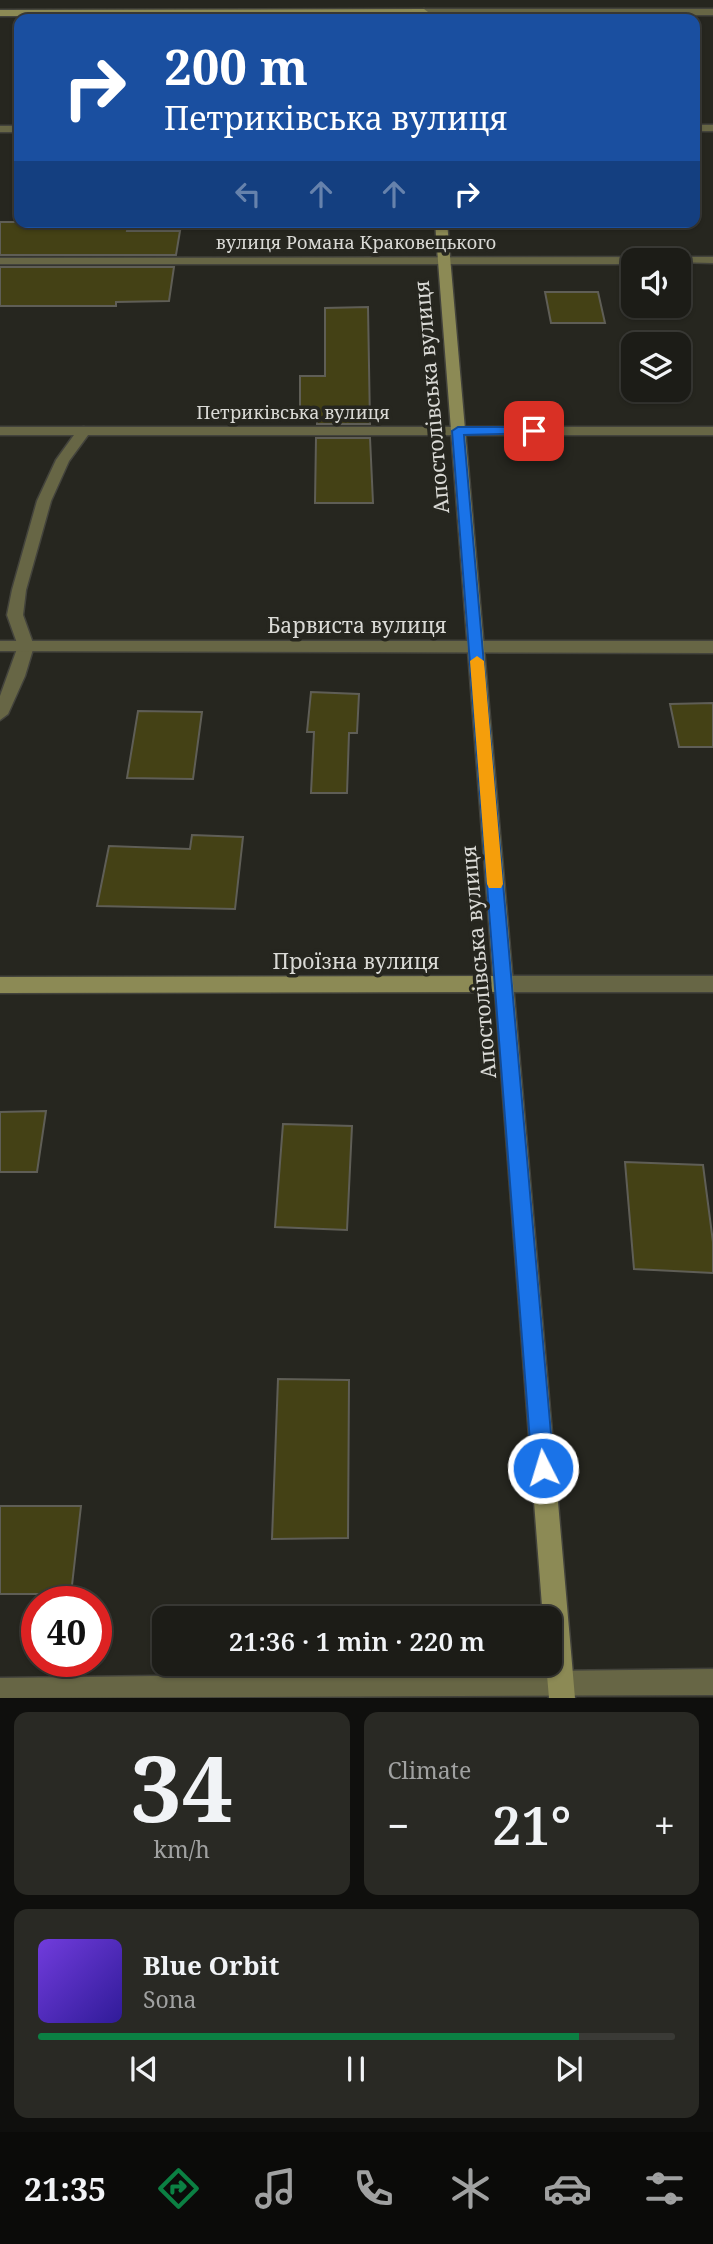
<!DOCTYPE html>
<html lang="en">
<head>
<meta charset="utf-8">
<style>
  body { margin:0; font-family:"Noto Serif",serif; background:#292924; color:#f1f3f6; height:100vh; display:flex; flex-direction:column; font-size:26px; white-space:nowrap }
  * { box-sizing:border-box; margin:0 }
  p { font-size:23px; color:#a0a1a1 }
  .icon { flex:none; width:38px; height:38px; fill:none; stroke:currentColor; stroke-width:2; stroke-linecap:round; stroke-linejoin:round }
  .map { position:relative; height:1698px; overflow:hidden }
  .drawer { display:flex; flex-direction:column; gap:14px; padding:14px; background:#0f0f0d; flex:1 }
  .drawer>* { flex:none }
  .banner { position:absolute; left:14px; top:14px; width:686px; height:214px; border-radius:14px; box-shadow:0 2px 5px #0004,0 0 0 2px #3a3a36; background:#1a4fa0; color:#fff; overflow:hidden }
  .buttons { position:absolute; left:621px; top:248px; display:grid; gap:14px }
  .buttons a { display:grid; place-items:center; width:70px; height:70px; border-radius:14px; background:#1c1c17; box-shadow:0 2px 5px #0004,0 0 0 2px #3a3a36; font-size:35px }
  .speed { position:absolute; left:21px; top:1586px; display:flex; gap:14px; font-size:35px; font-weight:700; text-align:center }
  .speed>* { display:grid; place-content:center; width:91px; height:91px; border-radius:50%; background:#1c1c17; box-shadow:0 2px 5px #0004,0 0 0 2px #3a3a36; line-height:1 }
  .speed .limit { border:10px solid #d22; background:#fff; color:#111 }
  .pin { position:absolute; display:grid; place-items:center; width:60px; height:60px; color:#fff; margin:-30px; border-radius:14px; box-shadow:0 4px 10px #0006 }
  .me { position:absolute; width:77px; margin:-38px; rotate:355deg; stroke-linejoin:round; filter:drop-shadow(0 0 5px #0008) }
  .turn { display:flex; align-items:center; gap:24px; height:147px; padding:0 35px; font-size:32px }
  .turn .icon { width:91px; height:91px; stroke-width:2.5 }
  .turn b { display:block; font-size:49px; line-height:60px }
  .lanes { display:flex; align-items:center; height:66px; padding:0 35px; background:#0003; justify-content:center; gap:35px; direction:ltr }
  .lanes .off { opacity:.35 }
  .big { font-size:52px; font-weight:600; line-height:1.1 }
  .drawer .widget { flex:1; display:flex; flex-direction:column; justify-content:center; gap:10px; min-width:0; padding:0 24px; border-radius:14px; background:#292924 }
  .drawer .dial { align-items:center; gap:0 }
  .dial b { font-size:91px; line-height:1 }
  .song { display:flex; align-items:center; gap:21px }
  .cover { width:84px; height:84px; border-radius:10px; background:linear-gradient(135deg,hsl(260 70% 55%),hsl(250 70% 35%)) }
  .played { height:7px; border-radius:4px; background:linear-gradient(90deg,#0b8043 85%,#3a3a36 85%) }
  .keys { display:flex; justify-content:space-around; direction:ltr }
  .heat { display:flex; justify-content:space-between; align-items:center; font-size:38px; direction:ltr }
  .drawer .tiles { flex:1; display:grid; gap:14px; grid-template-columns:1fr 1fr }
  .widget:last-child { grid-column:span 2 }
  .trip { position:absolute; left:152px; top:1606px; width:410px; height:70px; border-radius:14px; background:#1c1c17; box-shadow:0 2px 5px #0004,0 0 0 2px #3a3a36; font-weight:600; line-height:70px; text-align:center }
  .menu { display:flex; height:112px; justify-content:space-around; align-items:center; background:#0b0b09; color:#a0a1a1 }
  .menu .icon { width:49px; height:49px }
  .menu .on { color:#0b8043 }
  .menu b { font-size:32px; color:#f1f3f6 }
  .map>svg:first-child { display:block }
  .building { fill:#444115; stroke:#5f5e56; stroke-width:2 }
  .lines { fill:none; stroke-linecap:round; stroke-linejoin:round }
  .lane-casing { stroke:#43433c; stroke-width:3 }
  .street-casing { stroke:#43433c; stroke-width:3 }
  .secondary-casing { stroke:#43433c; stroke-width:3 }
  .lane { fill:#676645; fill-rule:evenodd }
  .street { fill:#676645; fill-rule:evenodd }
  .secondary { fill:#8c8a55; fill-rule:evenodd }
  .route { fill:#1a73e8; stroke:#114b97; stroke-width:2 }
  .slow { fill:#f59e0b }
  .labels { text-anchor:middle; stroke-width:7; stroke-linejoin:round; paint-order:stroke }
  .far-street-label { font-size:18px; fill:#dadad6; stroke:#26261f }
  .street-label { font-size:21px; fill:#dadad6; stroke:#26261f }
</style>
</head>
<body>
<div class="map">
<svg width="713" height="1698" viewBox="0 0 713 1698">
  <rect width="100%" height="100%" fill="#26261f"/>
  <g class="building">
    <path d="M0 222H129L127 231H180L176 255H0Z"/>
    <path d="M0 267H174L169 301 116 302V306H0Z"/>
    <path d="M545 292H598L605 323H551Z"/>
    <path d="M368 307 370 424H317V408H300V376H325V308Z"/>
    <path d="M316 438H370L373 503H315Z"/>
    <path d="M311 692 359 694 357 733H349L347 793H311L314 732H307Z"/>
    <path d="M713 703V747H679L670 704Z"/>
    <path d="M138 711 202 712 193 779 127 778Z"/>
    <path d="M192 835 243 837 235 909 97 906 109 846 190 849Z"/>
    <path d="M46 1111 37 1172H0V1112Z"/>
    <path d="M283 1124 352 1126 347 1230 275 1227Z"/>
    <path d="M625 1162 703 1165 713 1242V1273L634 1269Z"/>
    <path d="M278 1379 349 1380 348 1538 272 1539Z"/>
    <path d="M0 1506H81L71 1594H0Z"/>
  </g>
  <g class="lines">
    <defs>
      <path id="lane" d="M84 427 91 431 69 461 51 501 26 590 23 615 34 646 25 676 8 714 0 720V696L18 646 7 615 12 590 37 501 56 460 79 428Z"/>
      <g id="street">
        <path d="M713 9V15H424L420 12 424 9Z"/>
        <rect x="695" y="125" width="18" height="6"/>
        <rect x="0" y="126" width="19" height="6"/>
        <path d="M713 257V263L634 261V264H0V258Z"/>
        <rect x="0" y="427" width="713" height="8"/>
        <path d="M0 641H713V653L0 651Z"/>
        <path d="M503 976H713V992H503L496 990 494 984 496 978Z"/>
        <path d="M713 1669V1695L0 1698V1678Z"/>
      </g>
      <g id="secondary">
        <path d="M0 10 424 9 428 12 424 15 0 16Z"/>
        <path d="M435 222H447L575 1698H549L546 1664H550V1619H543L495 992 0 993V977L493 976Z"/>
      </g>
    </defs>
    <use href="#lane" class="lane-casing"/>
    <use href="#street" class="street-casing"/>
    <use href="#secondary" class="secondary-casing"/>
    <use href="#lane" class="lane"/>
    <use href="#street" class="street"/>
    <use href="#secondary" class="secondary"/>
  </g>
  <path class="route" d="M534 427 540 431 539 433 464 435 554 1468 551 1476 543 1479 536 1476 532 1468 452 431 458 427Z"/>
  <path class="slow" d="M477 656 484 661 503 884 501 888H489L487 884 470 661Z"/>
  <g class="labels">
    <g class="far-street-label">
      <text x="356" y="249">вулиця Романа Краковецького</text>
      <text x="293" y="419">Петриківська вулиця</text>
    </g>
    <g class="street-label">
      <text transform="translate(432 397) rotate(-95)" y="7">Апостолівська вулиця</text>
      <text x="357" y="633">Барвиста вулиця</text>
      <text x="356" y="969">Проїзна вулиця</text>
      <text transform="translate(479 962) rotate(-95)" y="7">Апостолівська вулиця</text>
    </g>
  </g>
</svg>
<div class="buttons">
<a><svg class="icon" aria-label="sound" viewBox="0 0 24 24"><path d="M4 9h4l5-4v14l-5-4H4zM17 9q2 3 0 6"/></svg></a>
<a><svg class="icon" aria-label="layers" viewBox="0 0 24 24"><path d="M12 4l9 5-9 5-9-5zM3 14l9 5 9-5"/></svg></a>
</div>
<div class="speed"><div class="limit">40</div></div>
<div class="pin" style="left:534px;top:431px;background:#d93025"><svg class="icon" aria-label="arrive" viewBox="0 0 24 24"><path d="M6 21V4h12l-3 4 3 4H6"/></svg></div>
<svg class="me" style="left:543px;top:1468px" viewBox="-20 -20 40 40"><circle r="17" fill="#1a73e8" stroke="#fff" stroke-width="3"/><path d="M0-11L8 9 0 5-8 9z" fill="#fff"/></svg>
<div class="trip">21:36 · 1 min · 220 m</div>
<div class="banner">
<div class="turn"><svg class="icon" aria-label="right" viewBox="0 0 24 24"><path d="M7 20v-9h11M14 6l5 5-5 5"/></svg><div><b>200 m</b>Петриківська вулиця</div></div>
<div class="lanes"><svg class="icon off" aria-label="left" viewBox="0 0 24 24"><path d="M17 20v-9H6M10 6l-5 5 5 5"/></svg><svg class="icon off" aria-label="ahead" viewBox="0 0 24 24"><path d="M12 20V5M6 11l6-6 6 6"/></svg><svg class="icon off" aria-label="ahead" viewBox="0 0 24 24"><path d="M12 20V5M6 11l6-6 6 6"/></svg><svg class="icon" aria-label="right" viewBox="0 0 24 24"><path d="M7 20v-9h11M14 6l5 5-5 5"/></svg></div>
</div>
</div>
<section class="drawer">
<div class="tiles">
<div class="widget dial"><b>34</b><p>km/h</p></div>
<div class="widget"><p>Climate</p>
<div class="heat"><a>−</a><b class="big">21°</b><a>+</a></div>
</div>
<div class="widget">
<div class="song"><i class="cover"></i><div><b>Blue Orbit</b><p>Sona</p></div></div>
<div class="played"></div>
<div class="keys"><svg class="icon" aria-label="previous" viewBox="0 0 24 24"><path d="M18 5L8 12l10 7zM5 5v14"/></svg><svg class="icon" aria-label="pause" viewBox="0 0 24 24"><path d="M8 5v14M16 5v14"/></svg><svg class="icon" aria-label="next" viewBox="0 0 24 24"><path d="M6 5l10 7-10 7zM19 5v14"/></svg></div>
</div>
</div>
</section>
<nav class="menu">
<b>21:35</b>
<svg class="icon on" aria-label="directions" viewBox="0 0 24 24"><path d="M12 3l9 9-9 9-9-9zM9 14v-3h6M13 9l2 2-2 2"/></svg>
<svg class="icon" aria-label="music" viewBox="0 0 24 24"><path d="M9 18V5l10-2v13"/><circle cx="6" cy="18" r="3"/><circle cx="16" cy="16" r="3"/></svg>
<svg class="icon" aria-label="phone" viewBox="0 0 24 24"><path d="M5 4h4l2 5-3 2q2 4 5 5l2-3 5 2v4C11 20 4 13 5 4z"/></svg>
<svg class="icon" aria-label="climate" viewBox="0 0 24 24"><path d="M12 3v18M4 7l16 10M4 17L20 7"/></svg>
<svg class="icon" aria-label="car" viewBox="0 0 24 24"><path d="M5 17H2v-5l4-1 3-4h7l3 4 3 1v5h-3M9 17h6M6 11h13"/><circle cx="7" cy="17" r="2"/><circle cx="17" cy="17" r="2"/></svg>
<svg class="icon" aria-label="filters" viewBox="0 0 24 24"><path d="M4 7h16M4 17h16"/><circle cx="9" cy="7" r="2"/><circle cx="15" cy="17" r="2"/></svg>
</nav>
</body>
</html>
